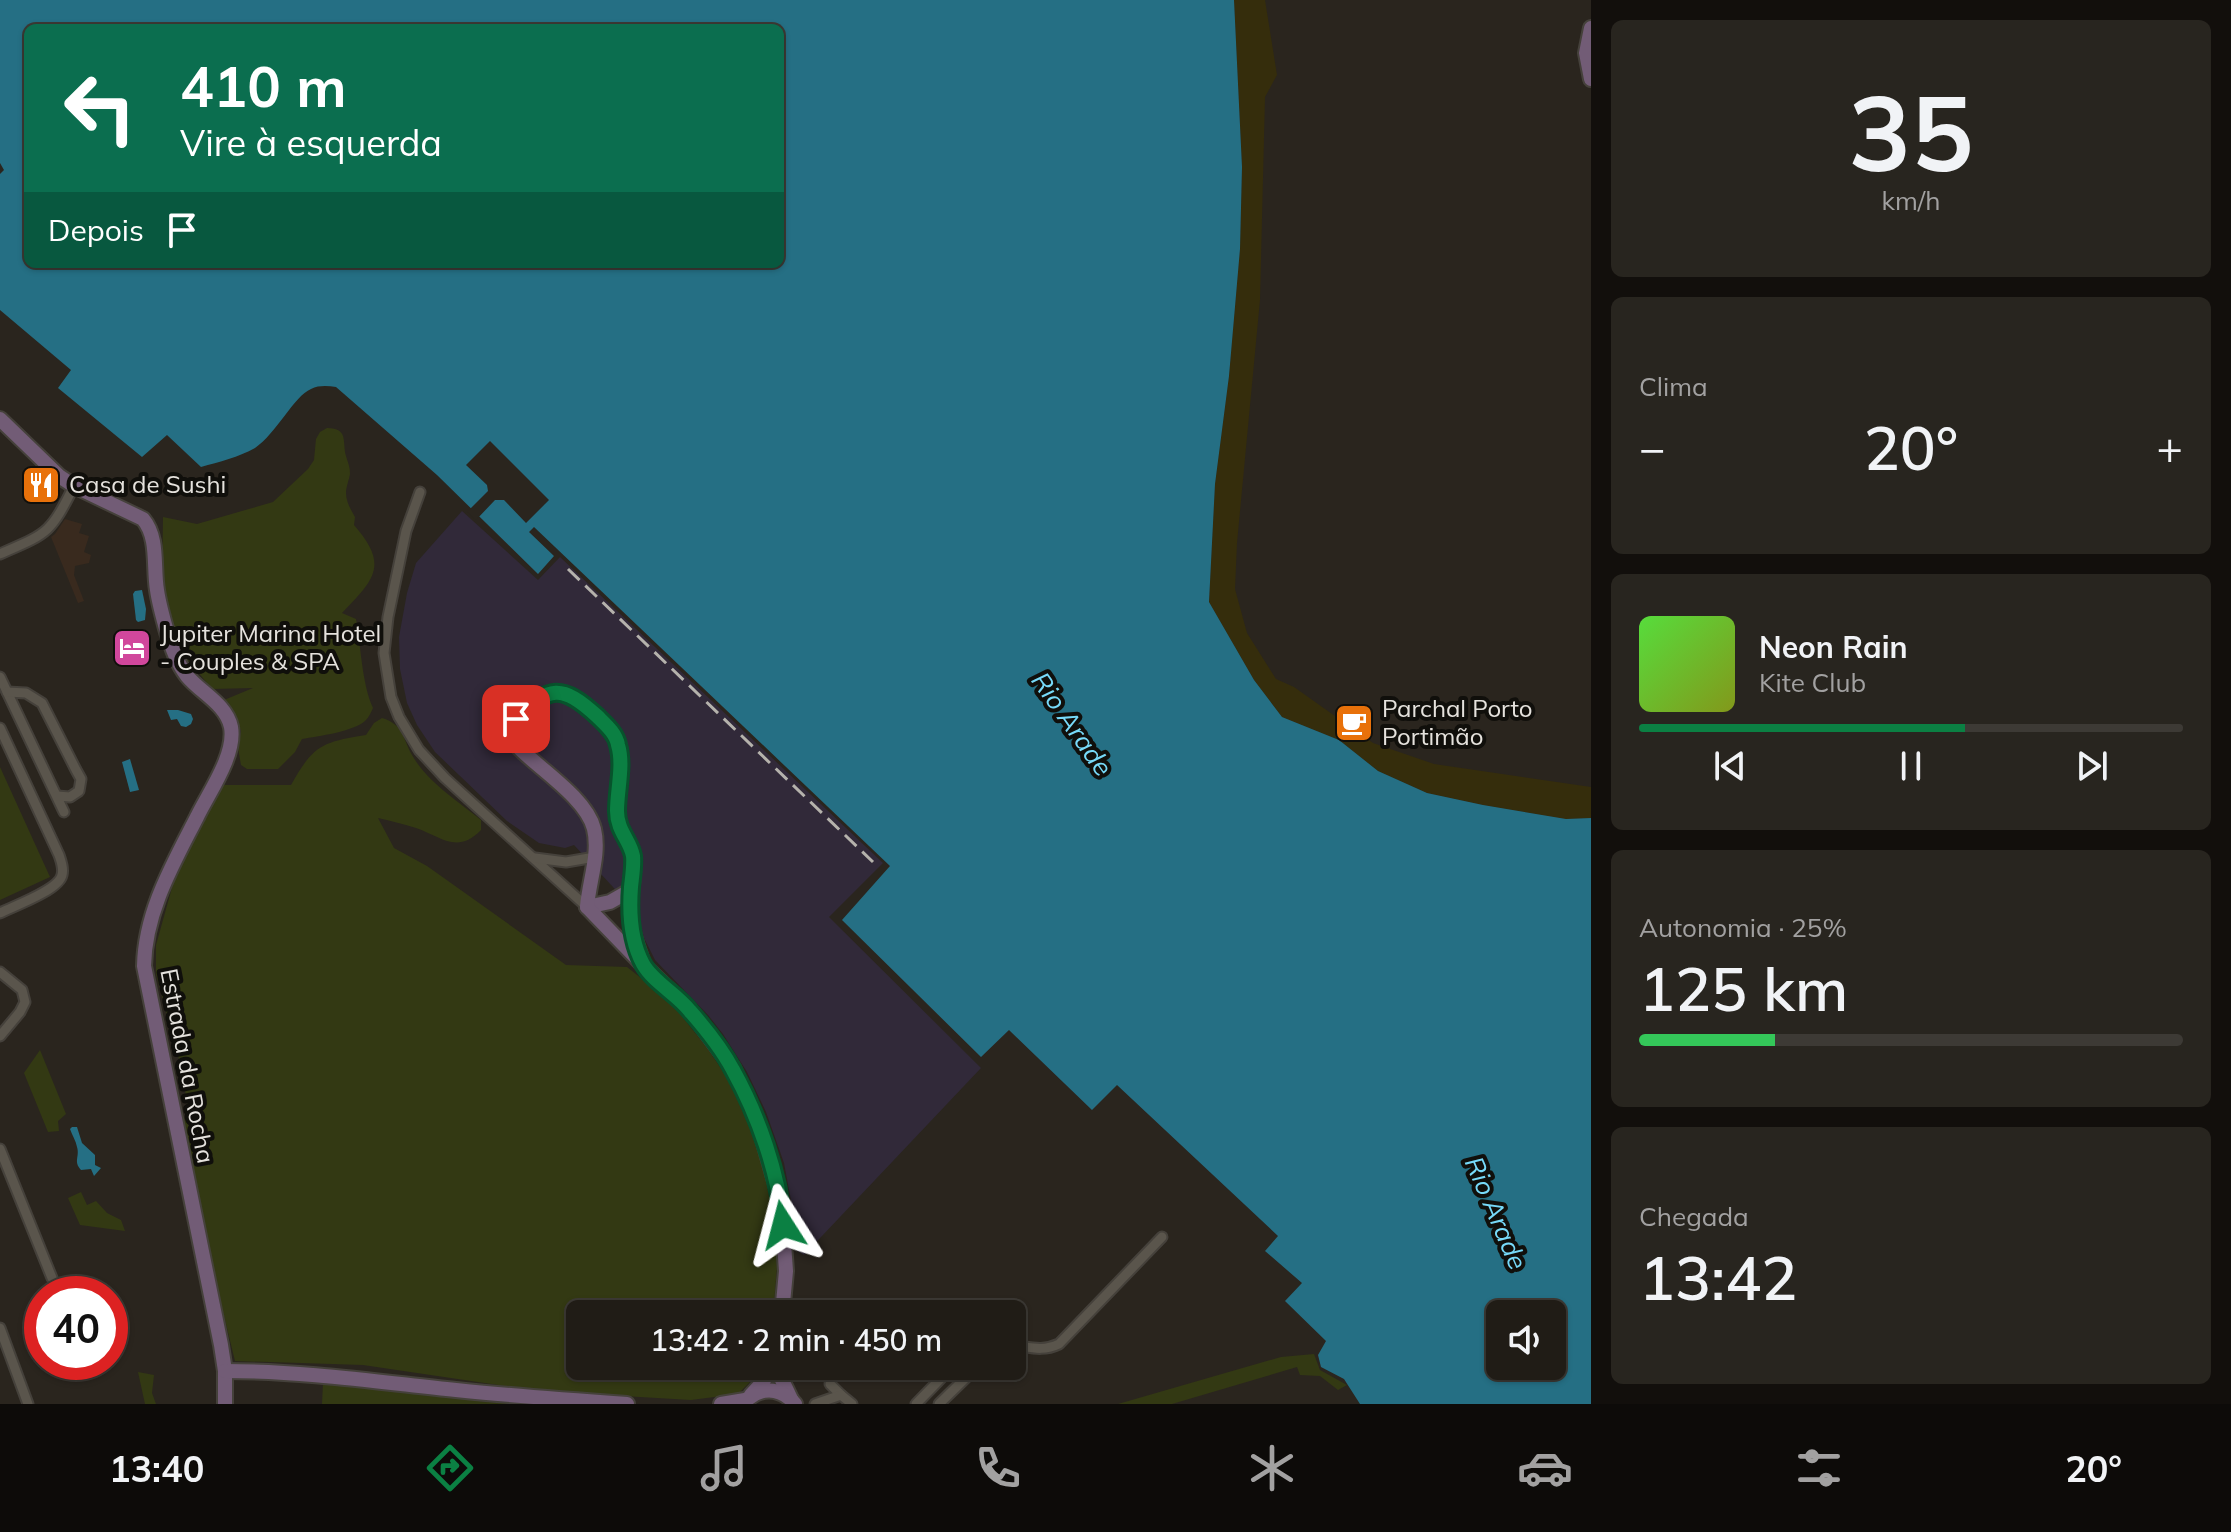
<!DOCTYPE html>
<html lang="pt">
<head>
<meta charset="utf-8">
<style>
  body { margin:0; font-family:Mulish,sans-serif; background:#28251f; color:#f1f3f6; height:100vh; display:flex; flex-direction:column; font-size:30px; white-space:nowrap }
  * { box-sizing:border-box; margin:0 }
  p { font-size:26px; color:#a2a1a1 }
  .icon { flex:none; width:44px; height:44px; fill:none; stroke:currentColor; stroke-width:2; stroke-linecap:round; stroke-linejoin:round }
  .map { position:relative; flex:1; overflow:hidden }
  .panel { display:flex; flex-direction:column; gap:20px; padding:20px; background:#120f0c; width:640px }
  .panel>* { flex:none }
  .top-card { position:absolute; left:24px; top:24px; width:760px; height:244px; border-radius:12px; box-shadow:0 2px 6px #0004,0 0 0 2px #3d3a35; background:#0b6e4f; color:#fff; overflow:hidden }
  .buttons { position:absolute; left:1486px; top:1300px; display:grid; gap:16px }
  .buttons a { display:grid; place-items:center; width:80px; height:80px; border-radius:12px; background:#201c16; box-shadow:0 2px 6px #0004,0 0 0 2px #3d3a35; font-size:40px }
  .speed { position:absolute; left:24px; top:1276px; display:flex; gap:16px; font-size:40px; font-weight:700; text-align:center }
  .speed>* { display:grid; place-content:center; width:104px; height:104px; border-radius:50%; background:#201c16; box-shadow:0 2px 6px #0004,0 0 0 2px #3d3a35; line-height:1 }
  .speed .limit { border:12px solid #d22; background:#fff; color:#111 }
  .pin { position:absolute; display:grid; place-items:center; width:68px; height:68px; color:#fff; margin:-34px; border-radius:16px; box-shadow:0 4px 12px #0006 }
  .me { position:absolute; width:88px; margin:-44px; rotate:351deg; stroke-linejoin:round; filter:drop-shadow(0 0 6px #0008) }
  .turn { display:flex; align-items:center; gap:28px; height:168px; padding:0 24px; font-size:36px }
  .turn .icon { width:104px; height:104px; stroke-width:2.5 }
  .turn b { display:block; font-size:56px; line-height:68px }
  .then { display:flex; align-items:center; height:76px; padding:0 24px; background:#0003; gap:16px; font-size:30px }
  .big { font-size:60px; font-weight:600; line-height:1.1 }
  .panel .widget { flex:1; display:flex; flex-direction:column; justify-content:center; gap:12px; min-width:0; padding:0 28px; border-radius:12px; background:#28251f }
  .panel .dial { align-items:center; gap:0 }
  .dial b { font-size:104px; line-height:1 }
  .song { display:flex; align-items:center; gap:24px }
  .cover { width:96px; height:96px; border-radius:12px; background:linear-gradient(135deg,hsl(110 70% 55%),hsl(70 70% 35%)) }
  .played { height:8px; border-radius:4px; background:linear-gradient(90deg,#0b8043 60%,#3d3a35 60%) }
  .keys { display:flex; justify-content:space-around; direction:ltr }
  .heat { display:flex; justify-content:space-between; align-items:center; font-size:44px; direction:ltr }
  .charge { height:12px; border-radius:6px; background:linear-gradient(90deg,#34c759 25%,#3d3a35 0) }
  .trip { position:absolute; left:566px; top:1300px; width:460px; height:80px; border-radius:12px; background:#201c16; box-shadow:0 2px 6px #0004,0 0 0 2px #3d3a35; font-weight:600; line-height:80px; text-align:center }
  .dock { display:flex; height:128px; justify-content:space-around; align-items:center; background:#0d0b09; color:#a2a1a1 }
  .dock .icon { width:56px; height:56px }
  .dock .on { color:#0b8043 }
  .dock b { font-size:36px; color:#f1f3f6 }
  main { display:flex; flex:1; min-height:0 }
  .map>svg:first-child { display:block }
  .industrial { fill:#312939 }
  .education { fill:#392a1e }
  .green { fill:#333913 }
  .sand { fill:#352d0c }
  .water { fill:#256f84; fill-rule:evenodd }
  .pier { fill:#2a251e }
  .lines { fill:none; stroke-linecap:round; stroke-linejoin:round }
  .street-casing { stroke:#45413b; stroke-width:13 }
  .secondary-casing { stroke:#45413b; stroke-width:18 }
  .street { stroke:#5a554c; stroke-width:9 }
  .secondary { stroke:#725c76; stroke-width:14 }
  .rail { stroke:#b5b2ac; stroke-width:3; stroke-dasharray:16 8; stroke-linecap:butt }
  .route-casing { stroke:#07532c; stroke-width:20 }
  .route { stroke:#0b8043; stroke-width:14 }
  .labels { text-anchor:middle; stroke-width:8; stroke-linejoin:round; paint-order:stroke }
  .poi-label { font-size:24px; fill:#e5e2dd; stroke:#100f0b; text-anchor:start }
  .street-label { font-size:24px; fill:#e5e2dd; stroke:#100f0b }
  .water-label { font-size:26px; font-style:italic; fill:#77daf9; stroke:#100f0b }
</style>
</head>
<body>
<main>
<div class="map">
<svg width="1591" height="1404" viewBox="0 0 1591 1404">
  <rect width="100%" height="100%" fill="#2a251e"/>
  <path class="industrial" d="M462 511 538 580 560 557 883 863 829 917 981 1068 804 1255 794 1249 793 1211 784 1163 766 1112 747 1072 723 1034 708 1015 655 960 644 938 638 914 574 845 565 848 539 843 507 821 435 752 417 725 407 703 400 669 399 637 407 593 416 563Z"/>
  <path class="education" d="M65 519 82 524 79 533 89 536 84 552 91 555 89 563 75 566 74 575 84 601 78 603 51 537 55 534Z"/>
  <g class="green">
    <path d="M327 428C349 428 342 442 346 456 348 463 350 466 350 474 349 480 346 487 346 493 346 502 351 510 355 517L354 525C389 565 375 579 342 613L356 619C361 647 362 684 373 708 371 712 369 717 366 720 354 732 318 736 302 739L295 752 278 769H247L241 765 238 748 241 731 233 710 224 700 253 688 212 689 177 647 162 586 163 517 197 524 273 502 308 469 314 460 316 439 320 432Z"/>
    <path d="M382 718C404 725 402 737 412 755 427 782 458 801 481 820V830C457 855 440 836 416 828 404 824 391 821 378 818L394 848 427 866 566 965 627 967 670 1001 707 1048 731 1083 749 1124 765 1175 774 1222 777 1268 773 1314H580V1366H762L754 1378 738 1394 691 1400 538 1391 363 1365 235 1361 214 1275 183 1124 188 1107 180 1063 156 974V945L173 884 221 785H291C313 746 321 742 366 735L374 723Z"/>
    <path d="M0 767 50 877 0 900Z"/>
    <path d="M40 1050 66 1114 58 1121 59 1131 48 1132 24 1073Z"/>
    <path d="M81 1192 87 1205 96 1201 107 1213 121 1220 125 1231 80 1225 68 1198Z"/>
    <path d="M1314 1354 1320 1370 1347 1385 1338 1390 1320 1376 1300 1375 1297 1367 1172 1404H1118L1281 1357Z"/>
    <path d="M138 1372 154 1375 152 1393 156 1404H145Z"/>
    <path d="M323 1383 522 1404H322Z"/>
  </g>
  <path class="sand" d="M1234 0H1265L1277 75 1265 97 1260 300 1237 543 1235 589 1247 633 1276 679 1294 687 1373 743 1434 764 1591 787V818L1566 819 1483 805 1427 793 1378 771 1339 740 1282 717 1254 680 1209 602 1215 484 1229 376 1240 249 1242 167Z"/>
  <g class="water">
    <path d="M0 0H1234L1242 167 1240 249 1229 376 1215 484 1209 602 1254 680 1282 717 1339 740 1378 771 1427 793 1483 805 1566 819 1591 818V1404H1360L1344 1379 1321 1367 1318 1355 1326 1341 1285 1301 1302 1283 1265 1251 1278 1236 1117 1085 1092 1110 1009 1030 981 1057 842 920 890 866 534 527 529 532 554 556 538 574 437 475 336 387C328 386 319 385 311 389 294 396 276 434 255 448 239 457 219 462 201 467L167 435 142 457 58 388 71 370 0 310V174L4 170 0 163ZM28 28H780V264H28ZM1500 1314H1552V1366H1500Z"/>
    <path d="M142 590 146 609 145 620 138 622 136 620 133 594 135 591Z"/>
    <path d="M167 710H178L191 714 193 719 191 724 186 727 181 726 177 719 171 720Z"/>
    <path d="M130 759 139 790 130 792 122 762Z"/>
    <path d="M72 1127H77L82 1143 95 1155V1165L101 1168 94 1176 91 1169 81 1170C73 1161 80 1157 77 1147 76 1141 72 1135 70 1129Z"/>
  </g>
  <path class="pier" d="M490 441 549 500 526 523 504 500H495L476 520 467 512 488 491 487 485 466 465Z"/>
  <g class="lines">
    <defs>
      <g id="street">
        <path d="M420 492 406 531 388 617 384 653 391 697 399 717 419 750 445 778 587 907"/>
        <path d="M0 554C48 533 50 534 74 486"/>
        <path d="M0 677 64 812"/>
        <path d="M7 692 26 693 42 703 76 770 81 779 79 791 70 797 57 796"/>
        <path d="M0 728 59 855C61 861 64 868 62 875 59 890 14 906 0 913"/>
        <path d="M535 858 566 862 595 857"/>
        <path d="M0 972 22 990 25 1002 20 1012 0 1036"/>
        <path d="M0 1149 52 1278"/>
        <path d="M0 1328 28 1404"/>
        <path d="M1012 1345C1030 1347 1042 1352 1059 1344L1162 1237"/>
        <path d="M830 1384 841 1395"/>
        <path d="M815 1404 841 1395 852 1404"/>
        <path d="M916 1404 953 1366"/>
        <path d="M939 1404 978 1366"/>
      </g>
      <g id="secondary">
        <path d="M1591 28 1586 53 1591 79"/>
        <path d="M0 419 59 476 74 486 143 519C159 538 153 567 157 590 159 604 163 618 167 632 172 648 177 663 187 676 201 693 226 704 231 727 236 755 209 792 197 817 173 864 145 912 144 966L221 1345 225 1371V1404"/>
        <path d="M587 907 610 902 631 890"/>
        <path d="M644 966C637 947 630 928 630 907 630 891 635 874 633 858 631 842 617 832 617 813 616 793 625 758 617 740 612 729 602 721 593 713 569 691 552 683 526 709 519 716 511 724 511 735 512 753 585 791 594 829 600 854 589 881 587 907L644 966 689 1009 733 1068 759 1125 781 1202 786 1271 782 1314"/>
        <path d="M779 1366 782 1380 791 1399"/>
        <path d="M225 1371C303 1371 379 1382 456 1390 513 1396 570 1400 627 1404"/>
        <path d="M751 1395 763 1382 771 1366"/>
        <path d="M721 1404 745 1400"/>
        <path d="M743 1404C758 1386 780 1386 795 1404"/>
      </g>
    </defs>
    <use href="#street" class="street-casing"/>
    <use href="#secondary" class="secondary-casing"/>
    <use href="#street" class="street"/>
    <use href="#secondary" class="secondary"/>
    <path class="rail" d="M568 569 873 862"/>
  </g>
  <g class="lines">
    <defs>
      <path id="route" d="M516 719C549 685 562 684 597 716 605 724 616 733 618 745 624 765 617 790 617 811 617 831 630 840 633 856 634 866 632 877 631 887 629 913 630 940 643 964 653 982 677 994 690 1011 705 1028 723 1051 733 1070 758 1115 779 1174 783 1225"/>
    </defs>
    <use href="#route" class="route-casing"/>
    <use href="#route" class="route"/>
  </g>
  <defs>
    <symbol id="restaurant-square" viewBox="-11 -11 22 22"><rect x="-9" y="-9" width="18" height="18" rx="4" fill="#e8710a" stroke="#100f0b"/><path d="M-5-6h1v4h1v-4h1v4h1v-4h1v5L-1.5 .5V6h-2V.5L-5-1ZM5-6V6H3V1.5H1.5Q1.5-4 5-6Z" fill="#fff"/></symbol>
    <symbol id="hotel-square" viewBox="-11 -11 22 22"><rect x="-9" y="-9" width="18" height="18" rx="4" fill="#d1479c" stroke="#100f0b"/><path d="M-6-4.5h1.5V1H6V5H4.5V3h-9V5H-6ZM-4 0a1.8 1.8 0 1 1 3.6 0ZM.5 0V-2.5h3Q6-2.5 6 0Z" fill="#fff"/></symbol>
    <symbol id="cafe-square" viewBox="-11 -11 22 22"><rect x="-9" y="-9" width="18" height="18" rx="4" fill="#e8710a" stroke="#100f0b"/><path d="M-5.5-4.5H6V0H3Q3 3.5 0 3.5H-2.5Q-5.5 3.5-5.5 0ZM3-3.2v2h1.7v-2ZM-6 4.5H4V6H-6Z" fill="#fff"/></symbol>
  </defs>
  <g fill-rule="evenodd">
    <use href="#restaurant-square" x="19" y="463" width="44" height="44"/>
    <use href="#hotel-square" x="110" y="626" width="44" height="44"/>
    <use href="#cafe-square" x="1332" y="701" width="44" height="44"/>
  </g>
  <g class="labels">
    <g class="poi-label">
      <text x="69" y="493">Casa de Sushi</text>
      <text x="160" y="642">Jupiter Marina Hotel<tspan x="160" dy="28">- Couples &amp; SPA</tspan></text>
      <text x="1382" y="717">Parchal Porto<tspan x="1382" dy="28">Portimão</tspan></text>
    </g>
    <g class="street-label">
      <text transform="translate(187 1066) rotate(79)" y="8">Estrada da Rocha</text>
    </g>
    <g class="water-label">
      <text transform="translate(1072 724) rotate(55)" y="9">Rio Arade</text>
      <text transform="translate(1496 1213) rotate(67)" y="9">Rio Arade</text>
    </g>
  </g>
</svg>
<div class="buttons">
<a><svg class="icon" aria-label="sound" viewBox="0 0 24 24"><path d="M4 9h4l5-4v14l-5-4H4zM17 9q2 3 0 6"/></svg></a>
</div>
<div class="speed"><div class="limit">40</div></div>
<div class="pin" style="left:516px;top:719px;background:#d93025"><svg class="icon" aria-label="arrive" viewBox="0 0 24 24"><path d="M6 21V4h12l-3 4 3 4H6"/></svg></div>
<svg class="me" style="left:783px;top:1225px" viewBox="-20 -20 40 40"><path d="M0-17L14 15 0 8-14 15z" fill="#0b8043" stroke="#fff" stroke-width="4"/></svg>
<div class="trip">13:42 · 2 min · 450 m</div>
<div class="top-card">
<div class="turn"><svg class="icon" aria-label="left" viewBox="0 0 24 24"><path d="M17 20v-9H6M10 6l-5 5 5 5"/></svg><div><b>410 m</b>Vire à esquerda</div></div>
<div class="then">Depois<svg class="icon" aria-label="arrive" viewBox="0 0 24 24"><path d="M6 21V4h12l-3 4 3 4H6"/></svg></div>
</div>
</div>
<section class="panel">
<div class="widget dial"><b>35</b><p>km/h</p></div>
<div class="widget"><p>Clima</p>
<div class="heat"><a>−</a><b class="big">20°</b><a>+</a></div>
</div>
<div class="widget">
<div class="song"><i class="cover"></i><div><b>Neon Rain</b><p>Kite Club</p></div></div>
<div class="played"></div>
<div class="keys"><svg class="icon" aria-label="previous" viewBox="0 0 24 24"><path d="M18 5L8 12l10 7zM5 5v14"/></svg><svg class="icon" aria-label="pause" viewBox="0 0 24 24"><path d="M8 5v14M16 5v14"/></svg><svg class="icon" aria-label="next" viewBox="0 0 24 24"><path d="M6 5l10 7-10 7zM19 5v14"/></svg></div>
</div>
<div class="widget"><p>Autonomia · 25%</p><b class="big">125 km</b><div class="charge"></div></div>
<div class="widget"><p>Chegada</p><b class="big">13:42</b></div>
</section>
</main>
<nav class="dock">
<b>13:40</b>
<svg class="icon on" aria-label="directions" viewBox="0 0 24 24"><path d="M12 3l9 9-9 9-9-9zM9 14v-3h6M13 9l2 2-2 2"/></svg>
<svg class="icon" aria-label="music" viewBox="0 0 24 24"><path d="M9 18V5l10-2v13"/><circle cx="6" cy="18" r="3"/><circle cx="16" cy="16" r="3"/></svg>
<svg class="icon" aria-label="phone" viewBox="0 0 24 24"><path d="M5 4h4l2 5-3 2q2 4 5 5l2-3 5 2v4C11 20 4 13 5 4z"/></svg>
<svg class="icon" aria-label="climate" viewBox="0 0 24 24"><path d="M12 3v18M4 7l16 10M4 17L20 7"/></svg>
<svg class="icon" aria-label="car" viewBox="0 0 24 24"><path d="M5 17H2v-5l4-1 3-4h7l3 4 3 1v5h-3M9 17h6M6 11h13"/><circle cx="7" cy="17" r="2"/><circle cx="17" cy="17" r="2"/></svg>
<svg class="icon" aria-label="filters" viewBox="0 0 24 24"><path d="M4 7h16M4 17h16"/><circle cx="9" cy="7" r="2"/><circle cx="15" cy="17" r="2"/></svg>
<b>20°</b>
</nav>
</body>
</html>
